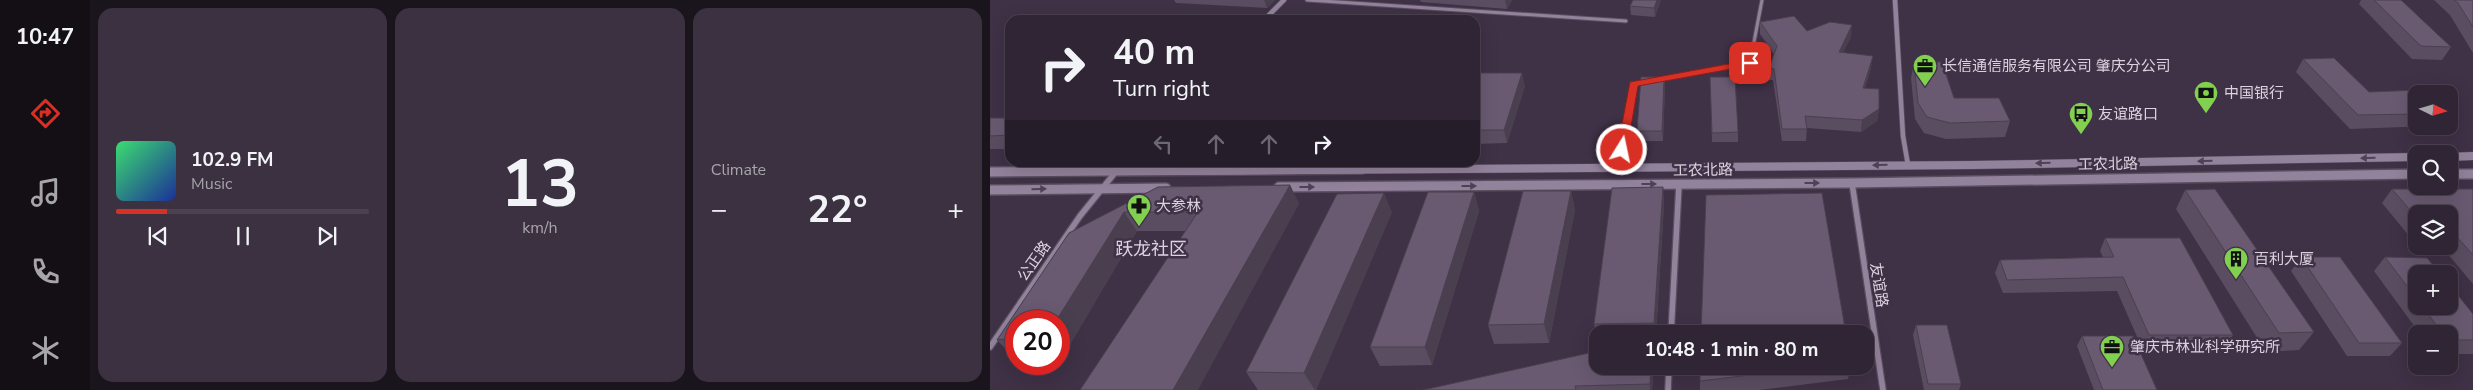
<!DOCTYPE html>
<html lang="en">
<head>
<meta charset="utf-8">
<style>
  body { margin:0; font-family:"Nunito Sans","Noto Sans SC",sans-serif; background:#3b3140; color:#f1f3f6; height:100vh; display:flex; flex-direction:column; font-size:19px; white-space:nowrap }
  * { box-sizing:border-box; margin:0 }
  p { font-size:16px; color:#a7a5ac }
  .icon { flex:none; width:28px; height:28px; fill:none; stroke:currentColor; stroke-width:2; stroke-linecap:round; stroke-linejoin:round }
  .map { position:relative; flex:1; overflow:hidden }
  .drawer { display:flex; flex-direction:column; gap:8px; padding:8px; background:#1a141d; width:900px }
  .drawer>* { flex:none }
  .guide { position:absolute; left:15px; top:15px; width:475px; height:152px; border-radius:15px; box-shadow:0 5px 20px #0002,0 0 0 1px #4a424f; background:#2f2534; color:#f1f3f6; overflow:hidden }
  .needle { width:32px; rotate:95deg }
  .buttons { position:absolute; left:1418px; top:85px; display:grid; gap:10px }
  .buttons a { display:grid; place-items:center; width:50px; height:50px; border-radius:10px; background:#2f2534; box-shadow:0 5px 20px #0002,0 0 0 1px #4a424f; font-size:25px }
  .speed { position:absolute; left:15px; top:310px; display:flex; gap:10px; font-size:25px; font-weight:700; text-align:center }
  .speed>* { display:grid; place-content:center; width:65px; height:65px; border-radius:50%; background:#2f2534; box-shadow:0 5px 20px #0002,0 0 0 1px #4a424f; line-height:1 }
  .speed .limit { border:8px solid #d22; background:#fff; color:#111 }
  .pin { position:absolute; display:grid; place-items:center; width:42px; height:42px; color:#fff; margin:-21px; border-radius:10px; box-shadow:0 2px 8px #0006 }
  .me { position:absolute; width:55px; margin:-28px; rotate:10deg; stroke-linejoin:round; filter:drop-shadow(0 0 4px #0008) }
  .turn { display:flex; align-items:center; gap:18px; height:105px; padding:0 25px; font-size:22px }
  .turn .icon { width:65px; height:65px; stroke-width:2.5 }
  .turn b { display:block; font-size:35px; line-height:42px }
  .lanes { display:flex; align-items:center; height:48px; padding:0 25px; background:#0003; justify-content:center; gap:25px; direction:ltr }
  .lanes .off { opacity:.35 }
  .big { font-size:38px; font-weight:700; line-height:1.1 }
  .drawer .card { flex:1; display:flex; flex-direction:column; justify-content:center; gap:8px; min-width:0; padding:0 18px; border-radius:15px; background:#3b3140 }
  .drawer .dial { align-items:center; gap:0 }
  .dial b { font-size:65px; line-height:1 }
  .song { display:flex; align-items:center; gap:15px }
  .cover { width:60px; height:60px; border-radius:8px; background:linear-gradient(135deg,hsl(140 70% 55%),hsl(230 70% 35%)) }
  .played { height:5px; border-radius:2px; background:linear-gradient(90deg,#d93025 20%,#4a424f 20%) }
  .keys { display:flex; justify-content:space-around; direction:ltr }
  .heat { display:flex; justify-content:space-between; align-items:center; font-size:28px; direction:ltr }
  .drawer .tiles { flex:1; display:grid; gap:8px; grid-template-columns:repeat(3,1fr) }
  .trip { position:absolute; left:599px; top:325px; width:285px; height:50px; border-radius:15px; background:#2f2534; box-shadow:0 5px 20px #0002,0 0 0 1px #4a424f; font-weight:700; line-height:50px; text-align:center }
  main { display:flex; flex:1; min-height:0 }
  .tabs { display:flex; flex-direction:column; width:90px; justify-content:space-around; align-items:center; background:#130f15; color:#a7a5ac }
  .tabs .icon { width:35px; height:35px }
  .tabs .current { color:#d93025 }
  .tabs b { font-size:22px; color:#f1f3f6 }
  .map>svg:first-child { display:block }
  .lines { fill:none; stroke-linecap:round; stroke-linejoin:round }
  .service-casing { stroke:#594d5e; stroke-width:5 }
  .minor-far1-casing { stroke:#594d5e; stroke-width:6 }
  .minor-casing { stroke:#594d5e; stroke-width:8 }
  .tertiary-far1-casing { stroke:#594d5e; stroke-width:9 }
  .tertiary-casing { stroke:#594d5e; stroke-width:12 }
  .service { stroke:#92829b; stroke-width:3 }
  .minor-far1 { stroke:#92829b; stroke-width:4.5 }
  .minor { stroke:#92829b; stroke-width:5.5 }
  .tertiary-far1 { stroke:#92829b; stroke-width:8 }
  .tertiary { stroke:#92829b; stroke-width:9 }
  .wall { fill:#5a4d61 }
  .shaded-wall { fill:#4a3f4f }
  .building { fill:#695a71; stroke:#4a3f4f }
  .oneway { fill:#504157 }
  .route { fill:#d93025; stroke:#8d1f18 }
  .labels { text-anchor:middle; stroke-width:5; stroke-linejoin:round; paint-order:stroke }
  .poi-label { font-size:15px; fill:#dbd2df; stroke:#3f3146; text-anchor:start }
  .street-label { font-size:15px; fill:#dbd2df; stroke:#3f3146 }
  .quarter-label { font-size:18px; fill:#dbd2df; stroke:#3f3146 }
</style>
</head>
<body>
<main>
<nav class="tabs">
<b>10:47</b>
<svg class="icon current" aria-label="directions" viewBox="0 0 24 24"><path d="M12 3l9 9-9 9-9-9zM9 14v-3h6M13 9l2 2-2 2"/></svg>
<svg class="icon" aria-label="music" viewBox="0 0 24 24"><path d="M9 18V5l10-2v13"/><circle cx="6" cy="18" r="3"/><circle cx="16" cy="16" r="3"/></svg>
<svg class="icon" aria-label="phone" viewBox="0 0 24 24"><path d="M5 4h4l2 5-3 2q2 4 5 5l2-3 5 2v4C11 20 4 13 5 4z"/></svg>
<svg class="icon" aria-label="climate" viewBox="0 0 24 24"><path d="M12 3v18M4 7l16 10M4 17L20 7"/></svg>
</nav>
<section class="drawer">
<div class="tiles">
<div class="card">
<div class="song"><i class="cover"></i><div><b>102.9 FM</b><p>Music</p></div></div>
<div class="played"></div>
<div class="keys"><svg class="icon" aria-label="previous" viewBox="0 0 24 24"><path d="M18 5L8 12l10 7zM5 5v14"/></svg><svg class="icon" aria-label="pause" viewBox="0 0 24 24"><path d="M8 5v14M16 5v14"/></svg><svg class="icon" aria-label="next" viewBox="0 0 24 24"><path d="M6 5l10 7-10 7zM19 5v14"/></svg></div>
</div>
<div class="card dial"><b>13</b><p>km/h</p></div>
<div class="card"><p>Climate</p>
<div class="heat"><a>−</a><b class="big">22°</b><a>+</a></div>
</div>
</div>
</section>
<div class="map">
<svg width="1483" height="390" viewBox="0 0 1483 390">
  <rect width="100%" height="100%" fill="#3f3146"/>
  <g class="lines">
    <defs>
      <g id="service">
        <path d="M317 0 636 21"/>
        <path d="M671 79 760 63 772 0"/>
        <path d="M629 167 644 84 655 82"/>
      </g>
      <g id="minor-far1">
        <path d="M905 0 913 136 918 165"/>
        <path d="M274 20 294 0"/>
        <path d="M127 171 135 162"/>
      </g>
      <g id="minor">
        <path d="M862 183 893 390"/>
        <path d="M681 334 689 184"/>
        <path d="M0 347 90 216 128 169"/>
        <path d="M678 390 679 366"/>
      </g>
      <g id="tertiary-far1">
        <path d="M1459 157 1483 156"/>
        <path d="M197 171 982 165 1426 157"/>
      </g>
      <g id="tertiary">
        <path d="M0 172 372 169"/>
        <path d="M1459 174H1483"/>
        <path d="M289 187 862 183 1426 174"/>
        <path d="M0 190 176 188"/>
      </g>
    </defs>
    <use href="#service" class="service-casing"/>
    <use href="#minor-far1" class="minor-far1-casing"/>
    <use href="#minor" class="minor-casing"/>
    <use href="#tertiary-far1" class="tertiary-far1-casing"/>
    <use href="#tertiary" class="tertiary-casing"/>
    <use href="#service" class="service"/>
    <use href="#minor-far1" class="minor-far1"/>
    <use href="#minor" class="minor"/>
    <use href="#tertiary-far1" class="tertiary-far1"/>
    <use href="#tertiary" class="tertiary"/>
  </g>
  <g class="wall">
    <path d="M184 0H285L277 8 186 3Z"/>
    <path d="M430 0H522L517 9 431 2Z"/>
    <path d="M671 0 665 17 641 15 640 6Z"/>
    <path d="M1371 0H1411L1461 47 1452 60 1422 59 1369 4Z"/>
    <path d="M1444 0H1483V53L1460 15Z"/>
    <path d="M770 22 817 31 861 37 853 52 881 68 875 88 889 109 887 121 871 132 817 128 816 141H792L783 80H779V68L784 54 770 34Z"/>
    <path d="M1313 59 1379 92 1426 94V126H1440L1360 129 1306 72Z"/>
    <path d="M924 62 964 98 1020 121 1015 137 956 139 934 133 925 119 921 78Z"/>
    <path d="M485 74 535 86 517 143 485 144Z"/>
    <path d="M674 77 675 87 673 141H648L647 131Z"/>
    <path d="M720 77 748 132V142H722Z"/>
    <rect x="0" y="118" width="20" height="31"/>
    <path d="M300 185 309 204 195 231H147L75 353H69V321H26V359H25L7 340 79 233 168 187Z"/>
    <path d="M673 187 674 206 666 334H608V343L604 324Z"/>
    <path d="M1402 189H1483V284L1451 246H1459V214H1426V237H1420L1392 203Z"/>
    <path d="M1195 190 1324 332 1309 350 1276 352 1186 209Z"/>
    <path d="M581 191 585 210 559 343 504 344 498 325Z"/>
    <path d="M484 192 489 211 442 365 390 366 380 347Z"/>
    <path d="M402 212 326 390H268L256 372Z"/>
    <path d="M1115 238 1243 335 1234 348H1152L1127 291 1013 293 1005 273 1010 260 1113 257 1110 251Z"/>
    <path d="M1311 257 1412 343 1400 356H1357L1301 271Z"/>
    <path d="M1395 257 1426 274V306H1459L1483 314V354H1459V334H1430L1384 271Z"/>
    <path d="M926 325 971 384 969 390H934L923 335Z"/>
    <path d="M1092 336 1167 390H1104L1087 346Z"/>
    <path d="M664 366 662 390H433Z"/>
    <path d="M710 366H860L858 379 769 390H710Z"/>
  </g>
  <g class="shaded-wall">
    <path d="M274 0H285L277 8Z"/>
    <path d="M516 0H522L517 9 515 1Z"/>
    <path d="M667 0H671L665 17 664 8Z"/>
    <path d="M862 25 861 37 848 63 849 52Z"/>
    <path d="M883 56 881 68 871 100 873 88Z"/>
    <path d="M532 73 535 86 517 143 514 130Z"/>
    <path d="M674 77 675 87 673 141 672 131Z"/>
    <path d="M889 109 887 121 871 132 872 120Z"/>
    <path d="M300 185 309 204 208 390H183Z"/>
    <path d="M673 187 674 206 666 334H665L664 323Z"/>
    <path d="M581 191 585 210 559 343 554 324Z"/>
    <path d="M484 192 489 211 442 365 435 347Z"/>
    <path d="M394 193 402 212 326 390H325L314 373Z"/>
    <path d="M134 212 147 231 75 353 69 345V321H66Z"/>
    <path d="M661 366H664L662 390H660V384Z"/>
  </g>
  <g class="building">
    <path d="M643 0H667L664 8 640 6Z"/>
    <path d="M1384 0H1411L1461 47 1431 46Z"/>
    <path d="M1464 0H1483V27L1468 3Z"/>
    <path d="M804 16 817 31 840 22 862 25 849 52 883 56 873 88 889 89V109L872 120 815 116 817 129H792L784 69 779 68 787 46 770 22Z"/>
    <path d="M1344 58 1379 92 1428 90 1432 94H1426V114L1368 115 1313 59Z"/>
    <path d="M924 62H952L964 98H1009L1020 121 960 123 937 117 928 103Z"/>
    <path d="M485 73H532L514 130H485Z"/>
    <path d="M651 77H674L672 131H647Z"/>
    <path d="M720 77H745L748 132 722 133Z"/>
    <path d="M0 118H20V135L0 136Z"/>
    <path d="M300 185 183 390H90L208 212H134L66 321H26V338L7 340 79 233 168 187Z"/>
    <path d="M673 187 664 323 604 324 622 188Z"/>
    <path d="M1225 189 1324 332 1289 333 1195 190Z"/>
    <path d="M1402 189H1483V255L1459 228V214H1426V217Z"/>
    <path d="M533 191H581L554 324 498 325Z"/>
    <path d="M438 192H484L435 347H380Z"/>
    <path d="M394 193 314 373 256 372 347 194Z"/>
    <path d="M832 193 856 334H711L716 195Z"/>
    <path d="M1115 238H1190L1243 335H1159L1133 277 1017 280 1010 260 1124 257Z"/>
    <path d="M1311 257H1350L1412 343H1369Z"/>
    <path d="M1395 257 1437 258 1451 274H1426V298Z"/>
    <path d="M1459 284 1483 314V340H1459V334H1453L1432 306H1459Z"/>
    <path d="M926 325H957L971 384H938Z"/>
    <path d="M1092 336H1143L1167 390H1113Z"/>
    <path d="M608 351V366H661L660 384 585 386 586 390H433Z"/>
    <path d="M710 366H836L710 381Z"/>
  </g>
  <defs><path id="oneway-solid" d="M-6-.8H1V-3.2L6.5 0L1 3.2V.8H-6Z" transform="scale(1.25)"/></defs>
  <g class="oneway">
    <use href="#oneway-solid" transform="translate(1378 158) rotate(179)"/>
    <use href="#oneway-solid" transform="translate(1215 161) rotate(179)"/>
    <use href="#oneway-solid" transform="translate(1053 163) rotate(179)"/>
    <use href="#oneway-solid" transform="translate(890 165) rotate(179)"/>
    <use href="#oneway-solid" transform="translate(822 183)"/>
    <use href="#oneway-solid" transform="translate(659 184)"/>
    <use href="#oneway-solid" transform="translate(479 186)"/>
    <use href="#oneway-solid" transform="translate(317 187)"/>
    <use href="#oneway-solid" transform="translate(49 189) rotate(-1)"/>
  </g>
  <path class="route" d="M760 60 765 63 763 65 648 86 637 150 636 153H628L627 150 640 82Z"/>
  <defs>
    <symbol id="office-pin" viewBox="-11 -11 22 30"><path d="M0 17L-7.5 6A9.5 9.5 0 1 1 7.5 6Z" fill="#82d04f" stroke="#3f3146"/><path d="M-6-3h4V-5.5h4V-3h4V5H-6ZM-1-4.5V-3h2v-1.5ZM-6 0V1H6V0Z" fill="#111"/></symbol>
    <symbol id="bank-pin" viewBox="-11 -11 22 30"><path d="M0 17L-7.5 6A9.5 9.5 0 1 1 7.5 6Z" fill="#82d04f" stroke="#3f3146"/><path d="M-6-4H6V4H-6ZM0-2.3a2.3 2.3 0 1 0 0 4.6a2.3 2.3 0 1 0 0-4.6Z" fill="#111"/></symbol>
    <symbol id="bus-pin" viewBox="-11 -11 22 30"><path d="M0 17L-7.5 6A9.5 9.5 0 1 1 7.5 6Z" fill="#82d04f" stroke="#3f3146"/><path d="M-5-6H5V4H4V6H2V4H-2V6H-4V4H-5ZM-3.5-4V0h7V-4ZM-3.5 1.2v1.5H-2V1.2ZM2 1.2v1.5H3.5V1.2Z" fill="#111"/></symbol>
    <symbol id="pharmacy-pin" viewBox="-11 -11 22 30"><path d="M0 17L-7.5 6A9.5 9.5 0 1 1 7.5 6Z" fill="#82d04f" stroke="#3f3146"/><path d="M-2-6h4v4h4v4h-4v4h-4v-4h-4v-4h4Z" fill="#111"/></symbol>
    <symbol id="building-pin" viewBox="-11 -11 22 30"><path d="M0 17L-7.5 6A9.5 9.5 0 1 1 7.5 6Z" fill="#82d04f" stroke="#3f3146"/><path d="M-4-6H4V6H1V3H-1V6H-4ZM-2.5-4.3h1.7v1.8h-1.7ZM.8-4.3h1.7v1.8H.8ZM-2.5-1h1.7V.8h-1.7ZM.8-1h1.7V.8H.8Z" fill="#111"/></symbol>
  </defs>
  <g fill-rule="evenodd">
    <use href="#office-pin" x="921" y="52" width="28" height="38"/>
    <use href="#bank-pin" x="1202" y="79" width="28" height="38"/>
    <use href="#bus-pin" x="1077" y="100" width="28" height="38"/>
    <use href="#pharmacy-pin" x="135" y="192" width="28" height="38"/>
    <use href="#building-pin" x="1232" y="245" width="28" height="38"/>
    <use href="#office-pin" x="1108" y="333" width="28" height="38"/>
  </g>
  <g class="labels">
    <g class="poi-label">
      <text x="952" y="71">长信通信服务有限公司 肇庆分公司</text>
      <text x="1234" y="98">中国银行</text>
      <text x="1108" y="119">友谊路口</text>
      <text x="166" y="211">大参林</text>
      <text x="1264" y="264">百利大厦</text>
      <text x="1140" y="352">肇庆市林业科学研究所</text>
    </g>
    <g class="street-label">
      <text transform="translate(1118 164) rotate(-1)" y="5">工农北路</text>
      <text transform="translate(713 170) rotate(-1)" y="5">工农北路</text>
      <text transform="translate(44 261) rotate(-55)" y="5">公正路</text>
      <text transform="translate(889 285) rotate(81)" y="5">友谊路</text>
    </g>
    <g class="quarter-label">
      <text x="161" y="255">跃龙社区</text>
    </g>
  </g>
</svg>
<div class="buttons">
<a><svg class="needle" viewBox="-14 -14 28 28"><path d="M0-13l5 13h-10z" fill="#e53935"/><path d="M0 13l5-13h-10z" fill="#a7a5ac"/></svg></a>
<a><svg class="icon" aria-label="search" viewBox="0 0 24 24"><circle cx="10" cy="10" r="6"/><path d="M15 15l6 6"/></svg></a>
<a><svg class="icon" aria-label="layers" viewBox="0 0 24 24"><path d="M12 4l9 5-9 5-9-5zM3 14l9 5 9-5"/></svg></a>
<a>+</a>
<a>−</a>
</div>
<div class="speed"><div class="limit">20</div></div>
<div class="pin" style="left:760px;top:63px;background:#d93025"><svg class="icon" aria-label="arrive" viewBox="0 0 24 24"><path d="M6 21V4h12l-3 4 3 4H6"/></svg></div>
<svg class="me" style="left:632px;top:150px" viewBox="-20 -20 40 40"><circle r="17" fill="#d93025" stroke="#fff" stroke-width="3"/><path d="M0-11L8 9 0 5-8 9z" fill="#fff"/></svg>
<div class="trip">10:48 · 1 min · 80 m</div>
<div class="guide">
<div class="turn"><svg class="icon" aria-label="right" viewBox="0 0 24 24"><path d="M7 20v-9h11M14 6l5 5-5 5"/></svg><div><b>40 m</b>Turn right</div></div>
<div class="lanes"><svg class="icon off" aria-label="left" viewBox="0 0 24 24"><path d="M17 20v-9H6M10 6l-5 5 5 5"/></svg><svg class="icon off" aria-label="ahead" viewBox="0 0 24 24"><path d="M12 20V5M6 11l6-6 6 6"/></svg><svg class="icon off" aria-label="ahead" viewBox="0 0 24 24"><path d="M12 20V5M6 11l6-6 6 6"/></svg><svg class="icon" aria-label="right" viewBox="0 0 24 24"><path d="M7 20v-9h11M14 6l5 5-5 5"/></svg></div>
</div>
</div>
</main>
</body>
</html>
